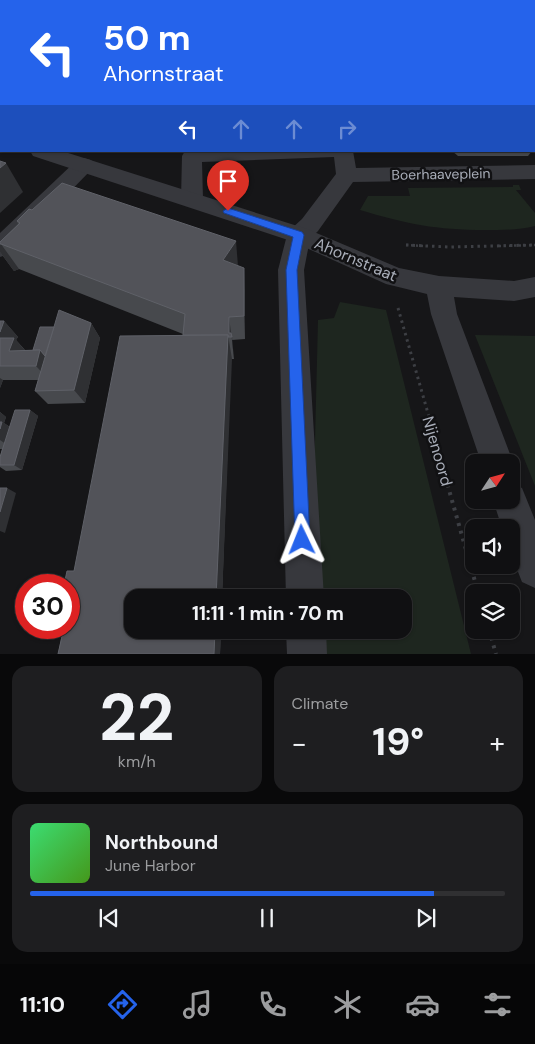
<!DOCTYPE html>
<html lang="en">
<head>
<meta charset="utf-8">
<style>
  body { margin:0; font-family:"DM Sans",sans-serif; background:#1e1e20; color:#f1f3f6; height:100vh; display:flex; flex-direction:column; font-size:19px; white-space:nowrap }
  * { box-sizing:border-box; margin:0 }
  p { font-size:16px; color:#9c9d9f }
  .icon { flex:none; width:28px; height:28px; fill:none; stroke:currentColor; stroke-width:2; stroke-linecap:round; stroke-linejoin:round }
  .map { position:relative; height:654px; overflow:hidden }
  .panel { display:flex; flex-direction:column; gap:12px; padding:12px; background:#09090a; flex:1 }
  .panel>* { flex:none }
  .guide { position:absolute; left:0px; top:0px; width:535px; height:152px; box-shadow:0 1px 4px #0004,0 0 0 1px #303032; background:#2563eb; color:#fff; overflow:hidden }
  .needle { width:32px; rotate:54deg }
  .fabs { position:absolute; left:465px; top:454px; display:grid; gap:10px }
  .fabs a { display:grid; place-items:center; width:55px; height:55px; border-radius:10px; background:#101012; box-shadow:0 1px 4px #0004,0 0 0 1px #303032; font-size:25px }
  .speed { position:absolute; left:15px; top:574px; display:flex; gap:10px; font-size:25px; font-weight:700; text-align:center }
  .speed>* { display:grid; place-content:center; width:65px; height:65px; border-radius:50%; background:#101012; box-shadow:0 1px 4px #0004,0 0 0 1px #303032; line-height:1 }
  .speed .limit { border:8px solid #d22; background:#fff; color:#111 }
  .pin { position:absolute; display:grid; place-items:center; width:42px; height:42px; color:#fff; margin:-51px -21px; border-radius:50% 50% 50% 0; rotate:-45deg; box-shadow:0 0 5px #0007 }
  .pin .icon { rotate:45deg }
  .me { position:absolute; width:55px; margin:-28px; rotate:358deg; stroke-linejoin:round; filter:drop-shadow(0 0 4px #0008) }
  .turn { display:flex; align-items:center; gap:18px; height:105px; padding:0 20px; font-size:22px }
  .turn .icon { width:65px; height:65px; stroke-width:2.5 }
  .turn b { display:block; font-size:35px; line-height:42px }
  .lanes { display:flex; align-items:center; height:48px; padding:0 20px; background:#0003; justify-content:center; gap:25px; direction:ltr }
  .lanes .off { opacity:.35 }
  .big { font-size:38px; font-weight:700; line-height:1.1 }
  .panel .widget { flex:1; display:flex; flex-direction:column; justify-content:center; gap:8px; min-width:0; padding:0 18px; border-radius:15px; background:#1e1e20 }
  .panel .dial { align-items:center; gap:0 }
  .dial b { font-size:65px; line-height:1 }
  .song { display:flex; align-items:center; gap:15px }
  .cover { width:60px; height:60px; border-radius:8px; background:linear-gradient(135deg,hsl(140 70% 55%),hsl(100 70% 35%)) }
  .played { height:5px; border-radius:2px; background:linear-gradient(90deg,#2563eb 85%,#303032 85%) }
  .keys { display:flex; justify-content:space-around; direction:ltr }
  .heat { display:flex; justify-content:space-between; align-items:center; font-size:28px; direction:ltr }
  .panel .tiles { flex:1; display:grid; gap:12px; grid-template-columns:1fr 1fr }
  .widget:last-child { grid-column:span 2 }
  .trip { position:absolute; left:124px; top:589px; width:288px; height:50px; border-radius:15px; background:#101012; box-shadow:0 1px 4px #0004,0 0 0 1px #303032; font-weight:700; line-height:50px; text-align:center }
  .dock { display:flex; height:80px; justify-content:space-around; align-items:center; background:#060607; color:#9c9d9f }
  .dock .icon { width:35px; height:35px }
  .dock .active { color:#2563eb }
  .dock b { font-size:22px; color:#f1f3f6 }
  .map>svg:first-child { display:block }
  .green { fill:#1e261f }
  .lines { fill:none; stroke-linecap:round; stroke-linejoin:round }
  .path-far2 { stroke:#3d3f44; stroke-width:2.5; stroke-dasharray:2 3; stroke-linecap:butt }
  .path-far1 { stroke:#3d3f44; stroke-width:3; stroke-dasharray:2.5 4; stroke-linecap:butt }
  .path { stroke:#3d3f44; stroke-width:4; stroke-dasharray:3 5; stroke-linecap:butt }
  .minor { fill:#37383d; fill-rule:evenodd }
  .tertiary { fill:#37383d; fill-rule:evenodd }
  .wall { fill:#47494d }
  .shaded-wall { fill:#2f3033 }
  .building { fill:#525359; stroke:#5f6168 }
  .route { fill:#2563eb; stroke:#184099 }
  .labels { text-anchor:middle; stroke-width:5; stroke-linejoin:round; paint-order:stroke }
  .far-street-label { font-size:14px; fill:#a8adb8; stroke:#111113 }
  .street-label { font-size:16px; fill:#a8adb8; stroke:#111113 }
</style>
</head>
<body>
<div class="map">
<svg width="535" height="654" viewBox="0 0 535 654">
  <rect width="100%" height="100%" fill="#161618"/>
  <g class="green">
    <path d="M513 185H519L521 190H516L535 213V226C519 230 502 230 485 230 436 230 407 224 360 210L368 196H410L408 188 513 187Z"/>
    <path d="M340 302 386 310 471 654H326L324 630H402V598L320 597 313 522 318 320 334 318Z"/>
    <path d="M475 335 535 336V486Z"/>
  </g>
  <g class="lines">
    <g class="path-far2">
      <path d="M406 245 424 246"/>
      <path d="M499 246 535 245"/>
    </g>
    <g class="path-far1">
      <path d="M406 245 449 247 535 245"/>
      <path d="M398 308 431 424"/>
    </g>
    <g class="path">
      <path d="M430 423 478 592"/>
      <path d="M489 630 496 654"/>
    </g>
    <g class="minor">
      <rect x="215" y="0" width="112" height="1"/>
      <path d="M465 0H480V1H466Z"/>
      <path d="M185 151H353L356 168 535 165V179L353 182 318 231 310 239 304 270 324 598H286L278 270 287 235 291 229 302 219 336 174 334 157 202 162 203 199 200 204 192 207 184 204 181 199 182 156Z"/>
      <path d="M84 158 91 160 95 165 91 170 9 254 0 257V233L77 160Z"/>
      <path d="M286 630H326L327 654H287Z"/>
    </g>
    <g class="tertiary">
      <rect x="0" y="133" width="1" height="12"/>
      <path d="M30 151H62L307 229 399 268 439 276 514 281 535 277V297L514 301 454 297 457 314 513 462 511 467V462H481L431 314 427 294 386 284 291 241 33 156Z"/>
      <path d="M511 483 522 488 535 520V588L522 582 511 554V528H502L493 500H511Z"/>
    </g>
  </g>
  <g class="wall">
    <path d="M0 0 1 1V86H0Z"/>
    <path d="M348 0H471L472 1H348Z"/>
    <path d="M502 0H535V60L534 59V1H501Z"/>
    <path d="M535 62V72L534 70V65Z"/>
    <path d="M534 98 535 100V146L534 148Z"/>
    <path d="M452 151H532L528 156H458Z"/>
    <path d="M17 221 238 266 245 292V339L232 340 234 359H231L222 598 132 630H221L220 654H58L74 571 183 334 19 269 14 271 0 252V242L18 224Z"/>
    <path d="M0 321H4L18 337 16 340 25 350H33L54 327 91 323 100 338 85 403 48 404 35 391 38 380H3L0 388Z"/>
    <path d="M30 410 38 416 22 470 6 471 0 467V457L2 449H0V412L6 417 4 423 10 427Z"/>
  </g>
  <g class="shaded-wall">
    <path d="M6 163 23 192 0 213V168Z"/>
    <path d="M236 241 238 266 223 260Z"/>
    <path d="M0 244H1L19 269 14 271 0 252Z"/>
    <path d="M244 268 245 292V339L244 316Z"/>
    <path d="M229 317 232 340 234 359 232 337 229 333Z"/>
    <path d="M4 321 18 337 16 340 27 353 23 365 0 341V332Z"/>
    <path d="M91 323 100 338 85 403 74 390Z"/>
    <path d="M228 335 232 359 222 598H216Z"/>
    <path d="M40 350 46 357 49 380 36 366Z"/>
    <path d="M0 378 3 380 0 388Z"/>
    <path d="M30 410 38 416 22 470 14 465Z"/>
    <path d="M0 412 6 417 4 423 18 433 13 449 0 440Z"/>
    <path d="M7 488 16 493 5 533 0 531V512Z"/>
    <path d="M215 630H221L220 654H214Z"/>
  </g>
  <g class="building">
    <path d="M0 0H132L131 1H1V5H0Z"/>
    <path d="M133 0H304L305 1H133Z"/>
    <rect x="350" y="0" width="72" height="1"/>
    <path d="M430 0H471L472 1H430Z"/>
    <path d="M522 0H535V11L534 10V1H523Z"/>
    <path d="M0 34H1V61L0 60Z"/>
    <path d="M534 98 535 100V126H534Z"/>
    <path d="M0 161 6 163 0 168Z"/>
    <path d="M62 183 236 241 223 260 244 268V316L229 317V333H231L232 337H228V335H183L185 314 1 244H0V242L20 223 17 221 29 209 32 210Z"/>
    <path d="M59 310 91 323 74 390 35 391Z"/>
    <path d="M0 321H4L0 332Z"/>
    <path d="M40 327H54L45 356 40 350H33Z"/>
    <path d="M228 335 216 598H132V630H215L214 654H58L64 628H69V585H64L67 571H74L120 336Z"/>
    <path d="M0 338H14L9 351 40 350 36 366H0Z"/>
    <path d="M15 410H30L14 465H0V457Z"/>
    <path d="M0 422H2L0 429Z"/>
    <path d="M0 488H7L0 512Z"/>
  </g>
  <path class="route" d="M228 208 302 232 304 235 297 270 310 540 308 545 302 547 297 545 295 540 286 270 293 237 224 213 223 211Z"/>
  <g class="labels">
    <g class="far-street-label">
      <text transform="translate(441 174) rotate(-1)" y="5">Boerhaaveplein</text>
    </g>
    <g class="street-label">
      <text transform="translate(356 259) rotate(23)" y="6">Ahornstraat</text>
      <text transform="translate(438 451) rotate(74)" y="6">Nijenoord</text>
    </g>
  </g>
</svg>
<div class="fabs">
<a><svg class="needle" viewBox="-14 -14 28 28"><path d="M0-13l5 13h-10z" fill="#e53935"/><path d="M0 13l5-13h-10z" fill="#9c9d9f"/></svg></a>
<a><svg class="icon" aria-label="sound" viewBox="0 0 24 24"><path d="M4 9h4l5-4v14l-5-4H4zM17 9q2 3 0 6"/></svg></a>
<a><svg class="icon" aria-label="layers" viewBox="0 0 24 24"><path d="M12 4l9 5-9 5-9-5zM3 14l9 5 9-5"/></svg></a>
</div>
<div class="speed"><div class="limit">30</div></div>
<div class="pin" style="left:228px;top:211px;background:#d93025"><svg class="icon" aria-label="arrive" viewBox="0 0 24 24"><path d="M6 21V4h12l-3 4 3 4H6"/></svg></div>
<svg class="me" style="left:302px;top:540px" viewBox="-20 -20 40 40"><path d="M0-17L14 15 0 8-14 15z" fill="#2563eb" stroke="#fff" stroke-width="4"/></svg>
<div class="trip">11:11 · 1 min · 70 m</div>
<div class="guide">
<div class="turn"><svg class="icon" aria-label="left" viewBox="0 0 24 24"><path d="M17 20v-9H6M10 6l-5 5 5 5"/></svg><div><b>50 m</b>Ahornstraat</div></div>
<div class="lanes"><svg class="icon" aria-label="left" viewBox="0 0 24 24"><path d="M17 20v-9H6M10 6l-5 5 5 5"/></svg><svg class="icon off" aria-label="ahead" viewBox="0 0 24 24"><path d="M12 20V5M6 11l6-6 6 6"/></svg><svg class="icon off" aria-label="ahead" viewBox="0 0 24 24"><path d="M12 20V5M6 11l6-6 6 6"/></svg><svg class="icon off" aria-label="right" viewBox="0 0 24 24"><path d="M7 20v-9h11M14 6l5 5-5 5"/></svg></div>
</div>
</div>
<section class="panel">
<div class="tiles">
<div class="widget dial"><b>22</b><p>km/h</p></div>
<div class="widget"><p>Climate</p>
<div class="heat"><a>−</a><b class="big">19°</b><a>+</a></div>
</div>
<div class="widget">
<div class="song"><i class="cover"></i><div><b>Northbound</b><p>June Harbor</p></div></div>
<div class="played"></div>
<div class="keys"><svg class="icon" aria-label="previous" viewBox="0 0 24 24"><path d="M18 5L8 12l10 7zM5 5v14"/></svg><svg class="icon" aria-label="pause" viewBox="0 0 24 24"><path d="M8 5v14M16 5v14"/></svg><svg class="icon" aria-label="next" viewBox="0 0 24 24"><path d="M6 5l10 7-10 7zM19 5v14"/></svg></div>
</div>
</div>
</section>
<nav class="dock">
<b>11:10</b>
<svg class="icon active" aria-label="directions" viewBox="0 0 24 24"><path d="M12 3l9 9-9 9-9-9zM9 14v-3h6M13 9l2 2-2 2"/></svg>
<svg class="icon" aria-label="music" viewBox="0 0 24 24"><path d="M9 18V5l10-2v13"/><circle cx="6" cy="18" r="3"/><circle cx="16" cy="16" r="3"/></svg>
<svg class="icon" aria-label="phone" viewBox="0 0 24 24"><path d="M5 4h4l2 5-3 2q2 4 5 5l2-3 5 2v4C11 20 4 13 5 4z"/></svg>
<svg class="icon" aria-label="climate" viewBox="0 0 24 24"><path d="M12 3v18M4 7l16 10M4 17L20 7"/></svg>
<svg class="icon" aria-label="car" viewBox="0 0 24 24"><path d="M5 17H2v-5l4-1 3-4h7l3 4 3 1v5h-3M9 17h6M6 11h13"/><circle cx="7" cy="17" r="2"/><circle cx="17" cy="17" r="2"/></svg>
<svg class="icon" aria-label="filters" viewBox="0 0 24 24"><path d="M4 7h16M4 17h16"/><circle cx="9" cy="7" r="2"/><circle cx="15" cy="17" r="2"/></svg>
</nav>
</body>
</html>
